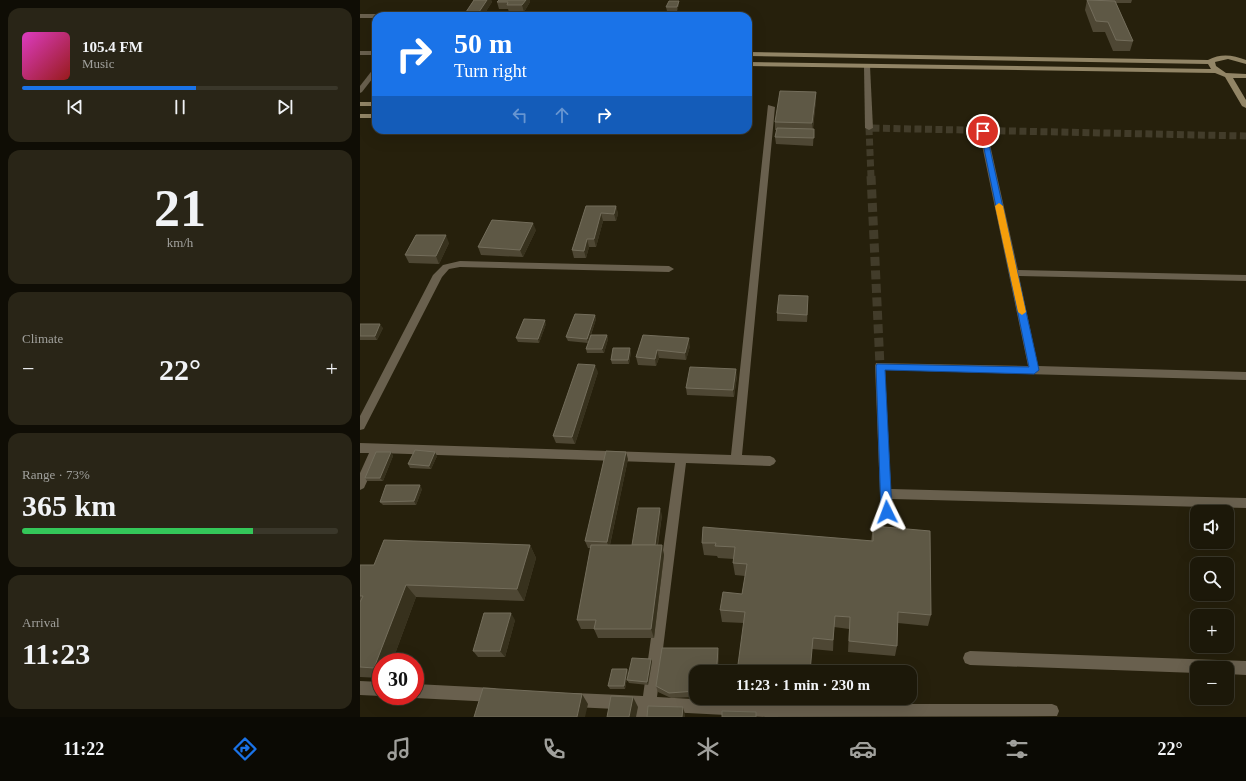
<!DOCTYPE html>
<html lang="en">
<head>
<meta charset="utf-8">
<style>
  body { margin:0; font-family:Georgia,serif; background:#292517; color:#f1f3f6; height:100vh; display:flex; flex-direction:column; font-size:15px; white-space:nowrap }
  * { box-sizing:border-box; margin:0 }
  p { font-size:13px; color:#a0a09c }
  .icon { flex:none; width:22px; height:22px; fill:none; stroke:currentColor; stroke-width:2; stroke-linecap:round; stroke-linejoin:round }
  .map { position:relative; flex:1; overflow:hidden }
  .details { display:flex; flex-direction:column; gap:8px; padding:8px; background:#0f0d05; width:360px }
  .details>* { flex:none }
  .top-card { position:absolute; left:12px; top:12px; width:380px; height:122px; border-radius:12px; box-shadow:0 4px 16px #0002,0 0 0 1px #3a372a; background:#1a73e8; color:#fff; overflow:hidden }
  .buttons { position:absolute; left:830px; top:505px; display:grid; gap:8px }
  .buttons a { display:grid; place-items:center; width:44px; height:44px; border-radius:8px; background:#1c1809; box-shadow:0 4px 16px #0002,0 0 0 1px #3a372a; font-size:20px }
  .speed { position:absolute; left:12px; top:653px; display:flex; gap:8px; font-size:20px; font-weight:700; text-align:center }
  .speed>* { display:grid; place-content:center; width:52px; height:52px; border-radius:50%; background:#1c1809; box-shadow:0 4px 16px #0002,0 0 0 1px #3a372a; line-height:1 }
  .speed .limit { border:6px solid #d22; background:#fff; color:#111 }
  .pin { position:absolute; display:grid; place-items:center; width:34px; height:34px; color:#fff; margin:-17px; border:2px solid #fff; border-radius:50%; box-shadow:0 1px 4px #0007 }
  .me { position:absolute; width:44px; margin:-22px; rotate:357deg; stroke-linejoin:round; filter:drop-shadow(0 0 3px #0008) }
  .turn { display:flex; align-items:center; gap:14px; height:84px; padding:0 16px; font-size:18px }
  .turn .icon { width:52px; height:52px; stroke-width:2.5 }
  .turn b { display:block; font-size:28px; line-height:34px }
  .lanes { display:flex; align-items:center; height:38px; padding:0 16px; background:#0003; justify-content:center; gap:20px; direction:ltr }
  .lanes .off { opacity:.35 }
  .big { font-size:30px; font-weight:700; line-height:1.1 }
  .details .tile { flex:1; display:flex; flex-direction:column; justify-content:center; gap:6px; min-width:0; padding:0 14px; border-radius:12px; background:#292517 }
  .details .dial { align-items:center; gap:0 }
  .dial b { font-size:52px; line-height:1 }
  .song { display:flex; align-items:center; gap:12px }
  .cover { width:48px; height:48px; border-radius:6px; background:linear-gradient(135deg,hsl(310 70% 55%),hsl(0 70% 35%)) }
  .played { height:4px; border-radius:2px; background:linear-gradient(90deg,#1a73e8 55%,#3a372a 55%) }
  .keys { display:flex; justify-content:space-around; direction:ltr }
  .heat { display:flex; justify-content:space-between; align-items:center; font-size:22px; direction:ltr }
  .charge { height:6px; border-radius:3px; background:linear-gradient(90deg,#34c759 73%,#3a372a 0) }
  .trip { position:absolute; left:329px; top:665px; width:228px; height:40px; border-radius:12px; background:#1c1809; box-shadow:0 4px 16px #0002,0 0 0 1px #3a372a; font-weight:700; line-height:40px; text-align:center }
  .tabs { display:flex; height:64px; justify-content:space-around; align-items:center; background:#0b0a04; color:#a0a09c }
  .tabs .icon { width:28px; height:28px }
  .tabs .selected { color:#1a73e8 }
  .tabs b { font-size:18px; color:#f1f3f6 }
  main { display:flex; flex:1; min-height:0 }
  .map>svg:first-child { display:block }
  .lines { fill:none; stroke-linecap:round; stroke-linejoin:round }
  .street-tunnel-far1 { stroke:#423c2a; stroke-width:7; stroke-dasharray:7 3.5; stroke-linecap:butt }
  .street-tunnel { stroke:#423c2a; stroke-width:9; stroke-dasharray:9 4.5; stroke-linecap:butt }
  .street { fill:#69604e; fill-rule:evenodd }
  .secondary { fill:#928566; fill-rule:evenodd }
  .wall { fill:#4e4734 }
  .shaded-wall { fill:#37311d }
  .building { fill:#5e5845; stroke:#736d5b }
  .route { fill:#1a73e8; stroke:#114b97 }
  .slow { fill:#f59e0b }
</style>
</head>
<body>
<main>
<section class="details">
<div class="tile">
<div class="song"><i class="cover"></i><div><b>105.4 FM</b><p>Music</p></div></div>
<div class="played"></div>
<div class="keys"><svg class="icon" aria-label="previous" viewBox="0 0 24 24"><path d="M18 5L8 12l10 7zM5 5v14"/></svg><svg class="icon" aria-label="pause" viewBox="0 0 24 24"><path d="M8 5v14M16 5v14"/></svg><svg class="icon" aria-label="next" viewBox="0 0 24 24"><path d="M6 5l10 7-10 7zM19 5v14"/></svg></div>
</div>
<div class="tile dial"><b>21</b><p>km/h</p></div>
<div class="tile"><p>Climate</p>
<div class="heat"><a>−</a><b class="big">22°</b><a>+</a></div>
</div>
<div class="tile"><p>Range · 73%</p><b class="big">365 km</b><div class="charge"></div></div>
<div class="tile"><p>Arrival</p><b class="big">11:23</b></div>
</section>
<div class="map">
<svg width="886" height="717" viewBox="0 0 886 717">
  <rect width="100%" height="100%" fill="#26200c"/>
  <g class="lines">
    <path class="street-tunnel-far1" d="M511 177 509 128 886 136"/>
    <path class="street-tunnel" d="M511 176 520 366"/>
    <g class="street">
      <path d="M0 14H16L19 16H16V18H0Z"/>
      <rect x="0" y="51" width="16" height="4"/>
      <path d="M507 64 510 66 513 128 509 130 505 128 504 66Z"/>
      <path d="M16 67V74L2 92 0 93V86L14 68Z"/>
      <path d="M408 105 415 107 382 455 410 456 414 458 416 461 414 464 410 466 326 463 297 697 424 704H692L697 706 699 711 697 716 406 717 289 711 288 717H274L276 710 214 707 209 705 207 700 209 695 214 693 283 696 315 463 20 453 4 488 0 490V473L9 453H0V443L371 455Z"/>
      <path d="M620 129H626L627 131 658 270 886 275V281L659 276 678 366 886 372V380L525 370 531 489 886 498V508L532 499 533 512 531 516 527 517 523 516 521 512 520 494 515 366 516 363 668 366 619 131Z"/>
      <path d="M100 261 309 266 314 269 309 272 100 267 89 269 82 277 4 429 0 430V416L73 275 83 265Z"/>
      <path d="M610 651 886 661V675L867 674V668H837V673L610 665 605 663 603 658 605 653Z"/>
      <path d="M0 681 21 682V696L0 695Z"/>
      <path d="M55 684 134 688 139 690 141 695 139 700 134 702 55 698 51 696H55Z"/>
    </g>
    <g class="secondary">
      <path d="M388 52 848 60C861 53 873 55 886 60V64L868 59 855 62 856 66 866 73 886 74V78H873L886 100V108L882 106 865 77 855 73 388 66V62L851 69 848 64 388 56Z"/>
      <rect x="0" y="102" width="16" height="4"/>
      <rect x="0" y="114" width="16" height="4"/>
    </g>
  </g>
  <g class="wall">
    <path d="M114 0H131L132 2 123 16H104V15Z"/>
    <path d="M139 0H170V2L164 12H149L148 9H139L137 2Z"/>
    <path d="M727 0H772L771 3H756L773 41 770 51H753L745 32H733L725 10Z"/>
    <path d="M319 1V4L317 11H307L306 7Z"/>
    <path d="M456 92V100L453 129H454L453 146 416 144 415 137 417 130H415V122Z"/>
    <path d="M226 206H256L258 214 256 221H243L236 247H229L226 258H214L212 250Z"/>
    <path d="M176 230 163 257 121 255 118 247Z"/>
    <path d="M89 243 79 264 49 263 45 255Z"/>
    <path d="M448 304 447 322 417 321V313Z"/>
    <path d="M235 315 236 319 231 335H247L248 339 244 353H227L226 349 228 343 208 341 206 337Z"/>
    <path d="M0 324 23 328 17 340H0Z"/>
    <path d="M186 324 179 343 158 342 156 338Z"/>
    <path d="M283 335 330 346 326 360 299 358 296 366 278 365 276 357Z"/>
    <path d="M271 352 269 364H252L251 360Z"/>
    <path d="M238 372 215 444 196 443 193 436Z"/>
    <path d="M377 376 374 397 327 395 326 388Z"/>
    <path d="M31 452 33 456 23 481H7L5 478Z"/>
    <path d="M77 456 71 469 50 468 48 464Z"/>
    <path d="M268 459 250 545H272L302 515 298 545H302L304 555 294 638H238L234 629H221L217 620 231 548H228L225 541Z"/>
    <path d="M62 489 56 505H23L20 502Z"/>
    <path d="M513 526 571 615 568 626 538 623 537 646 535 656 488 652 489 629 474 627 473 651 452 649 384 623 362 622 360 610 382 594 385 576 375 575 373 563 374 559 358 558 357 556 344 555 342 543 511 541Z"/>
    <path d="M170 545 176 558 164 601 56 597 32 662H21V678L0 677V565H14Z"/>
    <path d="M155 620 145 657H118L113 651Z"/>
    <path d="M359 654 358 665 336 672V697L311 698 298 692 296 686Z"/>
    <path d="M291 659 292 661 288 685 269 683 267 680Z"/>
    <path d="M267 669 268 672 265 689H250L248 686Z"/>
    <path d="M378 698H448V704Z"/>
  </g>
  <g class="shaded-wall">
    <path d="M127 0H131L132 2 123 16H118L117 15Z"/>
    <path d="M166 0H170V2L164 12 162 5Z"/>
    <path d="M319 1V4L317 11V7Z"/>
    <path d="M456 92V100L452 131V123Z"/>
    <path d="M256 206 258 214 256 221 254 214Z"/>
    <path d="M241 213 243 221 236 247 234 239Z"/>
    <path d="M173 223 176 230 163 257 160 250Z"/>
    <path d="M86 235 89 243 79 264 76 256Z"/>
    <path d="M227 239 229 247 226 258 224 251Z"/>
    <path d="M448 296V304L447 322V315Z"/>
    <path d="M235 315 236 319 228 343 227 339Z"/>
    <path d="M185 320 186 324 179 343 178 339Z"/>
    <path d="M20 324 23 328 17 340 15 336Z"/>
    <path d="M247 335 248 339 244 353 242 349Z"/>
    <path d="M329 338 330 346 326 360 325 353Z"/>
    <path d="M270 348 271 352 269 364 268 360Z"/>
    <path d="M297 350 299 358 296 366 295 359Z"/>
    <path d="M235 365 238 372 215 444 212 437Z"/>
    <path d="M376 369 377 376 374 397 373 390Z"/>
    <path d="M31 452 33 456 23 481 20 478Z"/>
    <path d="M75 452 77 456 71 469 69 466Z"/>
    <path d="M266 452 268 459 249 549 247 542Z"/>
    <path d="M60 485 62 489 56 505 54 501Z"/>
    <path d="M300 508 302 515 296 553 294 547Z"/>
    <path d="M170 545 176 558 164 601 157 589Z"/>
    <path d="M302 545 304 555 294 638 291 629Z"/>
    <path d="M46 585 56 597 32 662H21V674L14 668Z"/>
    <path d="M151 613 155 620 145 657 140 651Z"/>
    <path d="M358 648 359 654 358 670 357 664Z"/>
    <path d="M291 659 292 661 288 685 287 682Z"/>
    <path d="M267 669 268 672 265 689 264 686Z"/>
    <path d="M222 694 228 704 225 717H217Z"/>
    <path d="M273 697 278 707 276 717H269Z"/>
    <path d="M323 707 325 714V717H322Z"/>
  </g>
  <g class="building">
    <path d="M114 0H127L117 15H104Z"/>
    <path d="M139 0H166L162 5H147L148 2H137Z"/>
    <path d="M727 0 755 1 773 41 756 40 748 22 736 21Z"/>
    <path d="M309 1H319L317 7H306Z"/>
    <path d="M420 91 456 92 452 123 415 122Z"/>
    <path d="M417 128 454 129V138L415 137Z"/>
    <path d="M226 206H256L254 214 241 213 234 239H227L224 251 212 250Z"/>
    <path d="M132 220 173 223 160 250 118 247Z"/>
    <path d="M56 235H86L76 256 45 255Z"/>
    <path d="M419 295 448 296 447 315 417 313Z"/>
    <path d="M215 314 235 315 227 339 206 337Z"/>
    <path d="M164 319 185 320 178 339 156 338Z"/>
    <path d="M0 324H20L15 336H0Z"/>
    <path d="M231 335H247L242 349H226Z"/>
    <path d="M283 335 329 338 325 353 297 350 295 359 276 357Z"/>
    <path d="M253 348H270L268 360H251Z"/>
    <path d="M218 364 235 365 212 437 193 436Z"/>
    <path d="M330 367 376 369 373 390 326 388Z"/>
    <path d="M55 450 75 452 69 466 48 464Z"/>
    <path d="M246 451 266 452 247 542 225 541Z"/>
    <path d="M16 452H31L20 478H5Z"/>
    <path d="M26 485H60L54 501 20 502Z"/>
    <path d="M278 508H300L295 545H272Z"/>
    <path d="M513 526 570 531 571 615 538 612 537 646 489 641 490 617 475 616 473 640 453 638 450 672H377L385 612 360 610 363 592 382 594 387 564 373 563 375 547 355 546 356 543H342L343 527 513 541Z"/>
    <path d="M24 540 170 545 157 589 46 585 14 668 0 667V602L3 596H0V565H14Z"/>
    <path d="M231 545H302L291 629H234L236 620H217Z"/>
    <path d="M124 613H151L140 651H113Z"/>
    <path d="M302 648H358L357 664 365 672H336V691L309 693 296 686Z"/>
    <path d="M272 658 291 659 287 682 267 680Z"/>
    <path d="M252 669H267L264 686H248Z"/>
    <path d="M123 688 222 694 217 717H114Z"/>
    <path d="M251 696 273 697 269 717H247Z"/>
    <path d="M288 706 323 707 322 717H287Z"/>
    <path d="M362 711 396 712V717H362Z"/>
  </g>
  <path class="route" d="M620 129 626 131 679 370 674 374 525 370 532 512 531 515 527 516 523 515 521 512 516 366 517 364 669 367Z"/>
  <path class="slow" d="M639 203 643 206 666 312 662 315 658 312 635 206Z"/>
</svg>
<div class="buttons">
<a><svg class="icon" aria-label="sound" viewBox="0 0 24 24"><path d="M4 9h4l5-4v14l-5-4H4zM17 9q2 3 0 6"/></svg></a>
<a><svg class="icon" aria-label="search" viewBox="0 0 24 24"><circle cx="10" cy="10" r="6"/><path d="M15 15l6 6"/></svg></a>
<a>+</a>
<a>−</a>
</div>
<div class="speed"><div class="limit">30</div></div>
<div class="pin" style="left:623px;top:131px;background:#d93025"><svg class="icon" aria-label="arrive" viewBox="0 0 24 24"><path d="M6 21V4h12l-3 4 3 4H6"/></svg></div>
<svg class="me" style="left:527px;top:512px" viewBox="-20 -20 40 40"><path d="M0-17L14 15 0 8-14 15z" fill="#1a73e8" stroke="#fff" stroke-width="4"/></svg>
<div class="trip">11:23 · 1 min · 230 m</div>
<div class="top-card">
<div class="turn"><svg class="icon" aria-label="right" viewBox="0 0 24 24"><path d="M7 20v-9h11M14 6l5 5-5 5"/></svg><div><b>50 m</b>Turn right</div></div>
<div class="lanes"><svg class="icon off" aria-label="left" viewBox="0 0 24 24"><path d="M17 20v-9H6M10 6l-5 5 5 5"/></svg><svg class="icon off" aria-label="ahead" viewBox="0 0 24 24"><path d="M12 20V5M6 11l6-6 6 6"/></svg><svg class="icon" aria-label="right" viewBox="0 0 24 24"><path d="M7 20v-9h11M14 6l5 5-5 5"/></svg></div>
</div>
</div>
</main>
<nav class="tabs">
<b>11:22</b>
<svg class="icon selected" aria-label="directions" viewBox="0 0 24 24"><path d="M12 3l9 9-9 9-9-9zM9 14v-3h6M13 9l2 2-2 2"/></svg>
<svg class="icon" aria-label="music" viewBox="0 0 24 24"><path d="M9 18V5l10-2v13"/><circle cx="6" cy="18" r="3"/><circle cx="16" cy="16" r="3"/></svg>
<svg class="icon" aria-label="phone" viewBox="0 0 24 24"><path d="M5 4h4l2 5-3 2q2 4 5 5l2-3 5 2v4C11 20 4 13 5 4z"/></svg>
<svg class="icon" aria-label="climate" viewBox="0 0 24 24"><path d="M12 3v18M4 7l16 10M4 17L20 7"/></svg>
<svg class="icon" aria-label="car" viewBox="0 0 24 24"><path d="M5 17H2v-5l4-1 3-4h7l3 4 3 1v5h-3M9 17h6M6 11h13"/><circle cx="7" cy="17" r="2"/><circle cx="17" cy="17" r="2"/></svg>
<svg class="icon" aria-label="filters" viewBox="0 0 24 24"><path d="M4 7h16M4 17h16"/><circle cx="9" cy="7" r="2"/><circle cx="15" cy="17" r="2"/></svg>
<b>22°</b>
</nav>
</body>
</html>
